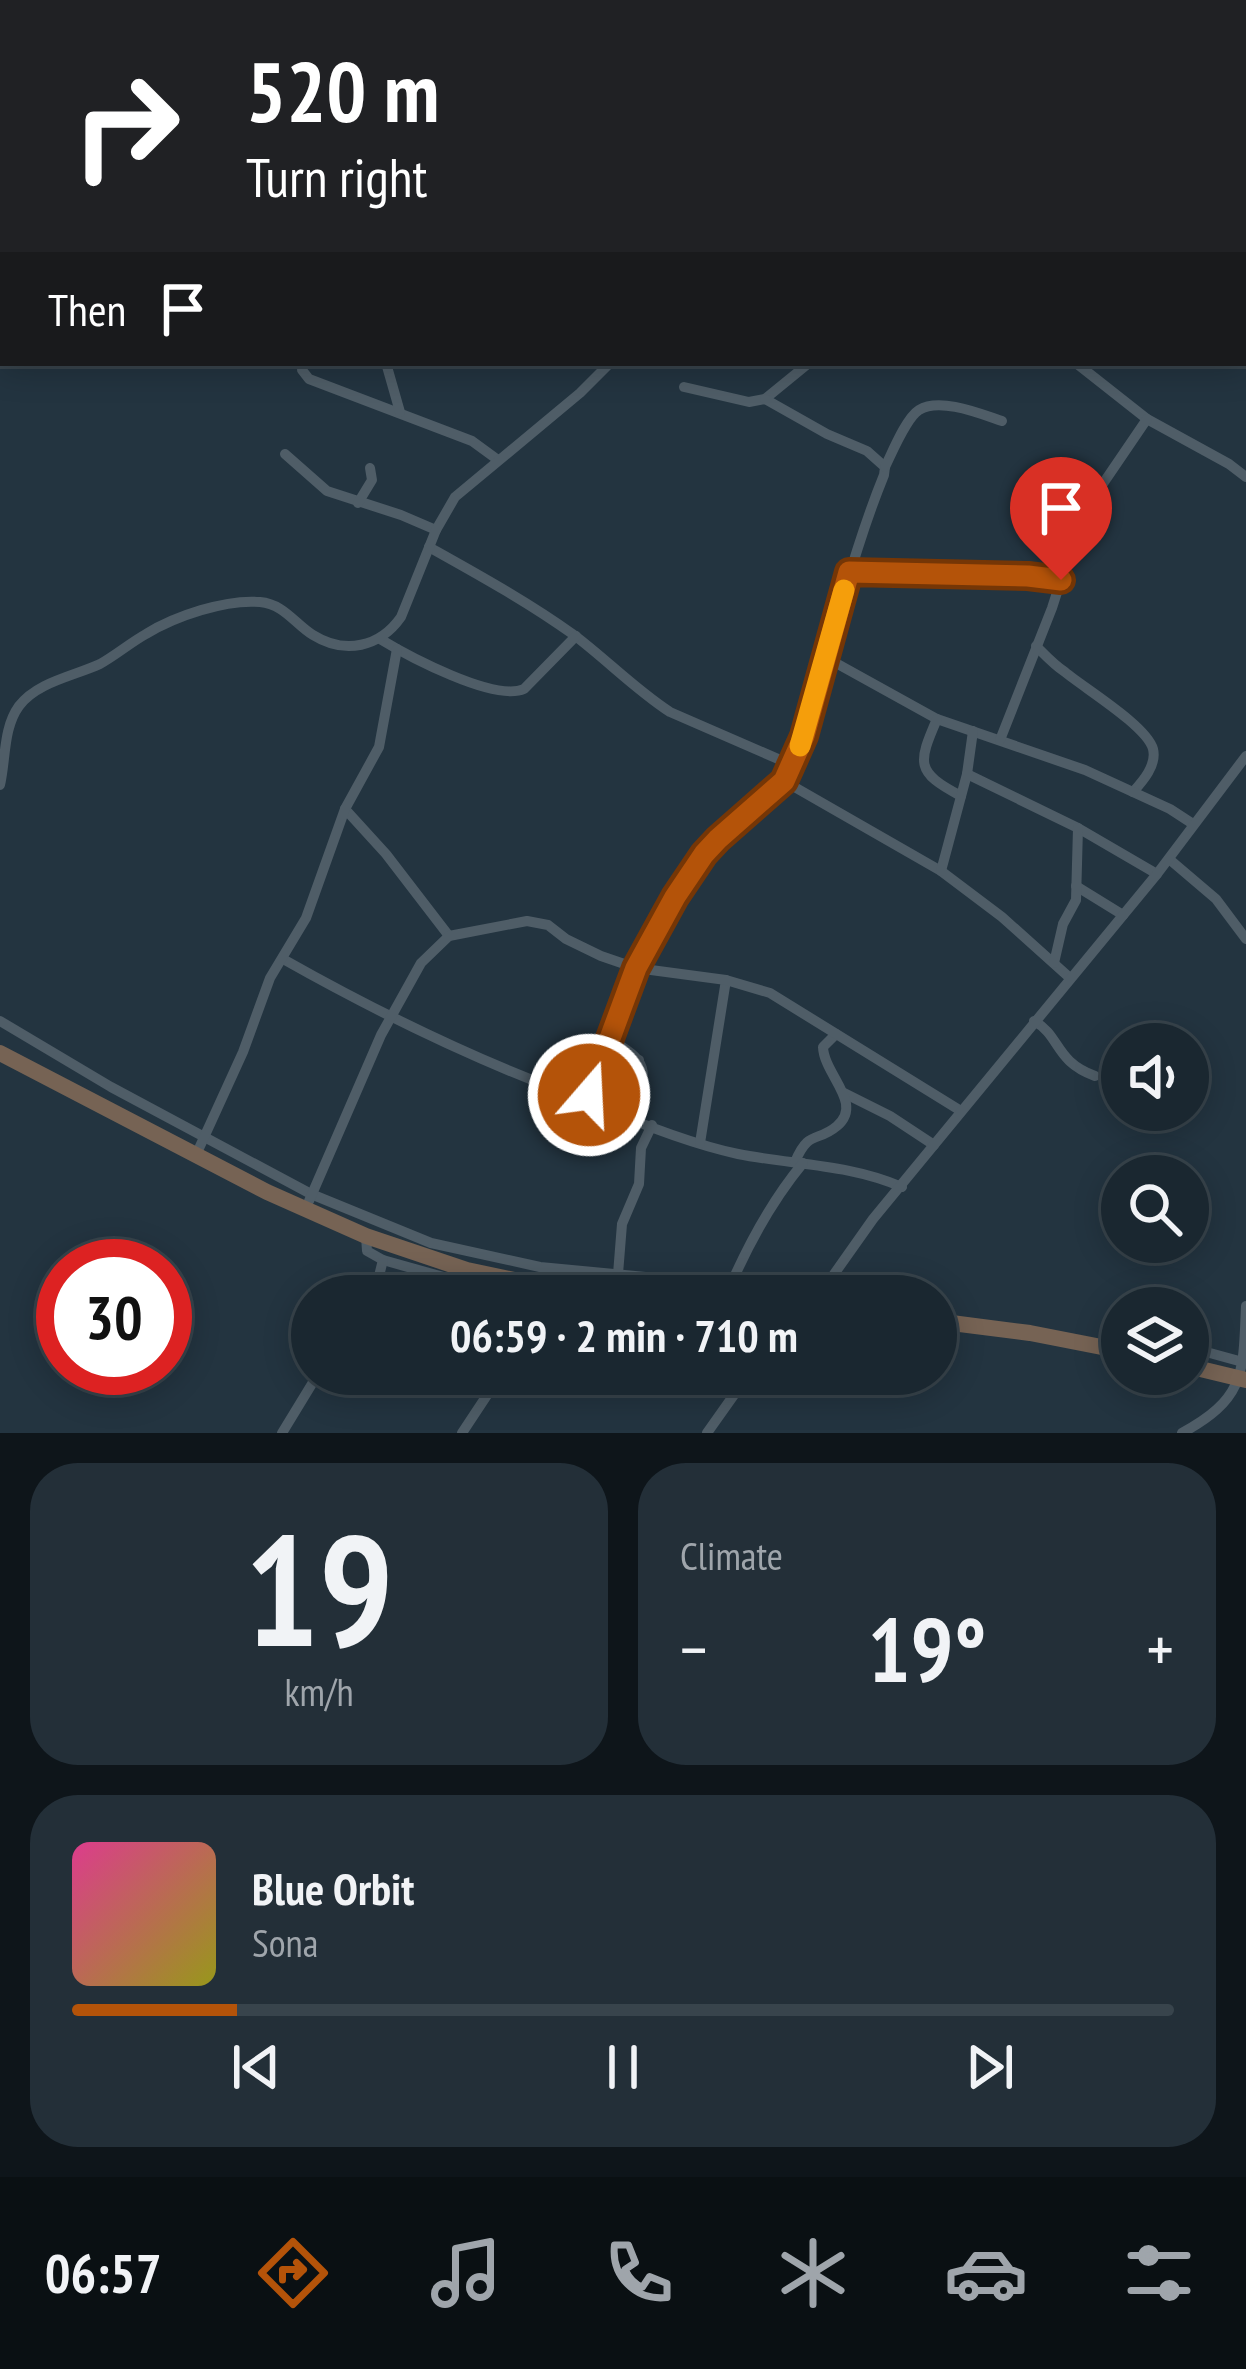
<!DOCTYPE html>
<html lang="en">
<head>
<meta charset="utf-8">
<style>
  body { margin:0; font-family:"PT Sans Narrow",sans-serif; background:#232f38; color:#f1f3f6; height:100vh; display:flex; flex-direction:column; font-size:45px; white-space:nowrap }
  * { box-sizing:border-box; margin:0 }
  p { font-size:39px; color:#9fa5ab }
  .icon { flex:none; width:66px; height:66px; fill:none; stroke:currentColor; stroke-width:2; stroke-linecap:round; stroke-linejoin:round }
  .map { position:relative; height:1433px; overflow:hidden }
  .panel { display:flex; flex-direction:column; gap:30px; padding:30px; background:#0e151a; flex:1 }
  .panel>* { flex:none }
  .top-card { position:absolute; left:0px; top:0px; width:1248px; height:366px; box-shadow:0 6px 30px #0003,0 0 0 3px #38444c; background:#202124; color:#fff; overflow:hidden }
  .fabs { position:absolute; left:1101px; top:1023px; display:grid; gap:24px }
  .fabs a { display:grid; place-items:center; width:108px; height:108px; border-radius:50%; background:#1a2730; box-shadow:0 6px 30px #0003,0 0 0 3px #38444c; font-size:60px }
  .speed { position:absolute; left:36px; top:1239px; display:flex; gap:24px; font-size:60px; font-weight:700; text-align:center }
  .speed>* { display:grid; place-content:center; width:156px; height:156px; border-radius:50%; background:#1a2730; box-shadow:0 6px 30px #0003,0 0 0 3px #38444c; line-height:1 }
  .speed .limit { border:18px solid #d22; background:#fff; color:#111 }
  .pin { position:absolute; display:grid; place-items:center; width:102px; height:102px; color:#fff; margin:-123px -51px; border-radius:50% 50% 50% 0; rotate:-45deg; box-shadow:0 0 12px #0007 }
  .pin .icon { rotate:45deg }
  .me { position:absolute; width:132px; margin:-66px; rotate:19deg; stroke-linejoin:round; filter:drop-shadow(0 0 9px #0008) }
  .turn { display:flex; align-items:center; gap:42px; height:252px; padding:0 48px; font-size:54px }
  .turn .icon { width:156px; height:156px; stroke-width:2.5 }
  .turn b { display:block; font-size:84px; line-height:102px }
  .then { display:flex; align-items:center; height:114px; padding:0 48px; background:#0003; gap:24px; font-size:45px }
  .big { font-size:90px; font-weight:600; line-height:1.1 }
  .panel .widget { flex:1; display:flex; flex-direction:column; justify-content:center; gap:18px; min-width:0; padding:0 42px; border-radius:48px; background:#232f38 }
  .panel .dial { align-items:center; gap:0 }
  .dial b { font-size:156px; line-height:1 }
  .song { display:flex; align-items:center; gap:36px }
  .cover { width:144px; height:144px; border-radius:18px; background:linear-gradient(135deg,hsl(330 70% 55%),hsl(60 70% 35%)) }
  .played { height:12px; border-radius:6px; background:linear-gradient(90deg,#b45309 15%,#38444c 15%) }
  .keys { display:flex; justify-content:space-around; direction:ltr }
  .heat { display:flex; justify-content:space-between; align-items:center; font-size:66px; direction:ltr }
  .panel .tiles { flex:1; display:grid; gap:30px; grid-template-columns:1fr 1fr }
  .widget:last-child { grid-column:span 2 }
  .trip { position:absolute; left:291px; top:1275px; width:666px; height:120px; border-radius:60px; background:#1a2730; box-shadow:0 6px 30px #0003,0 0 0 3px #38444c; font-weight:600; line-height:120px; text-align:center }
  .tabs { display:flex; height:192px; justify-content:space-around; align-items:center; background:#0a1013; color:#9fa5ab }
  .tabs .icon { width:84px; height:84px }
  .tabs .selected { color:#b45309 }
  .tabs b { font-size:54px; color:#f1f3f6 }
  .map>svg:first-child { display:block }
  .lines { fill:none; stroke-linecap:round; stroke-linejoin:round }
  .minor { stroke:#4f5d67; stroke-width:10 }
  .highway { stroke:#766354; stroke-width:16 }
  .route-casing { stroke:#753606; stroke-width:30 }
  .route { stroke:#b45309; stroke-width:21 }
  .slow { stroke:#f59e0b; stroke-width:21 }
</style>
</head>
<body>
<div class="map">
<svg width="1246" height="1433" viewBox="0 0 1246 1433">
  <rect width="100%" height="100%" fill="#233440"/>
  <g class="lines">
    <g class="minor">
      <path d="M33 0 36 3"/>
      <path d="M63 0 69 3"/>
      <path d="M155 0 161 3"/>
      <path d="M528 0 534 3"/>
      <path d="M563 0 570 3V0"/>
      <path d="M51 3 53 0"/>
      <path d="M120 3 122 0"/>
      <path d="M196 3 197 0"/>
      <path d="M811 3 812 0"/>
      <path d="M1040 3 1041 0"/>
      <path d="M0 100 3 90"/>
      <path d="M1245 134 1246 132"/>
      <path d="M0 164H3"/>
      <path d="M303 363 302 370 309 379 472 441 498 460"/>
      <path d="M386 363 400 412"/>
      <path d="M1076 363 1147 419 1229 464 1246 477"/>
      <path d="M684 387 749 402 765 399 809 363"/>
      <path d="M765 399 827 434 867 451 885 467 884 475C860 534 844 594 826 655 813 698 804 740 784 781 759 804 730 825 707 851 650 917 620 1006 591 1087L589 1102C633 1121 691 1144 738 1154 794 1165 849 1164 902 1187"/>
      <path d="M285 454 327 491 401 515 436 530"/>
      <path d="M885 467C892 453 906 418 919 410 940 397 981 414 1002 421"/>
      <path d="M358 503 372 480 370 468"/>
      <path d="M429 547C479 575 528 602 574 635 607 660 636 690 670 712L792 765"/>
      <path d="M849 572 1028 576 1061 580"/>
      <path d="M380 639C408 656 494 702 524 689L576 636"/>
      <path d="M1036 646C1045 655 1054 665 1065 672 1084 688 1147 726 1153 749 1157 765 1143 781 1133 792"/>
      <path d="M825 657 937 719 1085 770 1170 809 1193 824"/>
      <path d="M937 719C918 763 915 772 961 796"/>
      <path d="M1000 740 1052 608 1061 580 1056 559 1066 538 1147 419"/>
      <path d="M967 774 1078 828 1157 874"/>
      <path d="M784 781 941 871 1002 917 1070 978"/>
      <path d="M0 785C6 759 3 728 19 706 37 682 74 676 100 664 116 655 130 643 146 634 175 616 226 599 260 602 284 604 295 624 313 635 345 655 380 647 401 617L436 530 455 497 580 393 610 363"/>
      <path d="M345 809 386 854 449 936"/>
      <path d="M1169 859 1216 899 1246 939"/>
      <path d="M941 871 967 774 973 731"/>
      <path d="M1076 886 1123 915"/>
      <path d="M283 959C382 1015 482 1063 589 1102"/>
      <path d="M1054 963 1063 924 1076 900 1078 828"/>
      <path d="M0 1021 111 1087 311 1194 431 1243 540 1267 847 1296"/>
      <path d="M1034 1021C1061 1036 1054 1061 1095 1076"/>
      <path d="M608 1039C654 1063 646 1073 632 1118"/>
      <path d="M844 1093 890 1116 934 1145"/>
      <path d="M620 1113 639 1060"/>
      <path d="M700 1143 726 980"/>
      <path d="M196 1155 243 1052 270 978 306 918 345 809 379 747 397 649"/>
      <path d="M795 1162C809 1129 817 1143 837 1126 864 1103 824 1075 823 1047L836 1034"/>
      <path d="M309 1201 381 1035 421 963 449 936 527 921 548 925 566 939 601 956 636 968 726 980 770 993 961 1111"/>
      <path d="M366 1236 367 1251 383 1260 486 1289 525 1296"/>
      <path d="M618 1274 622 1224 639 1184 641 1148 652 1125"/>
      <path d="M820 1294 873 1219 1157 874 1246 756"/>
      <path d="M374 1296 383 1260"/>
      <path d="M419 1296 438 1276"/>
      <path d="M726 1296C746 1248 770 1203 803 1163"/>
      <path d="M1188 1347 1246 1363"/>
      <path d="M282 1433 318 1374"/>
      <path d="M462 1433 501 1374"/>
      <path d="M707 1433 736 1392 744 1374"/>
      <path d="M1182 1433C1246 1398 1243 1373 1246 1306"/>
    </g>
    <g class="highway">
      <path d="M0 1053 267 1192 366 1236 467 1270 552 1288 611 1296"/>
      <path d="M936 1321 1030 1333 1122 1351"/>
      <path d="M1188 1366 1246 1380"/>
    </g>
  </g>
  <g class="lines">
    <defs>
      <path id="route" d="M589 1095 636 968 675 897 704 854 718 839 784 781 804 736 849 572 1028 576 1061 580"/>
    </defs>
    <use href="#route" class="route-casing"/>
    <use href="#route" class="route"/>
    <path class="slow" d="M800 746 844 590"/>
  </g>
</svg>
<div class="fabs">
<a><svg class="icon" aria-label="sound" viewBox="0 0 24 24"><path d="M4 9h4l5-4v14l-5-4H4zM17 9q2 3 0 6"/></svg></a>
<a><svg class="icon" aria-label="search" viewBox="0 0 24 24"><circle cx="10" cy="10" r="6"/><path d="M15 15l6 6"/></svg></a>
<a><svg class="icon" aria-label="layers" viewBox="0 0 24 24"><path d="M12 4l9 5-9 5-9-5zM3 14l9 5 9-5"/></svg></a>
</div>
<div class="speed"><div class="limit">30</div></div>
<div class="pin" style="left:1061px;top:580px;background:#d93025"><svg class="icon" aria-label="arrive" viewBox="0 0 24 24"><path d="M6 21V4h12l-3 4 3 4H6"/></svg></div>
<svg class="me" style="left:589px;top:1095px" viewBox="-20 -20 40 40"><circle r="17" fill="#b45309" stroke="#fff" stroke-width="3"/><path d="M0-11L8 9 0 5-8 9z" fill="#fff"/></svg>
<div class="trip">06:59 · 2 min · 710 m</div>
<div class="top-card">
<div class="turn"><svg class="icon" aria-label="right" viewBox="0 0 24 24"><path d="M7 20v-9h11M14 6l5 5-5 5"/></svg><div><b>520 m</b>Turn right</div></div>
<div class="then">Then<svg class="icon" aria-label="arrive" viewBox="0 0 24 24"><path d="M6 21V4h12l-3 4 3 4H6"/></svg></div>
</div>
</div>
<section class="panel">
<div class="tiles">
<div class="widget dial"><b>19</b><p>km/h</p></div>
<div class="widget"><p>Climate</p>
<div class="heat"><a>−</a><b class="big">19°</b><a>+</a></div>
</div>
<div class="widget">
<div class="song"><i class="cover"></i><div><b>Blue Orbit</b><p>Sona</p></div></div>
<div class="played"></div>
<div class="keys"><svg class="icon" aria-label="previous" viewBox="0 0 24 24"><path d="M18 5L8 12l10 7zM5 5v14"/></svg><svg class="icon" aria-label="pause" viewBox="0 0 24 24"><path d="M8 5v14M16 5v14"/></svg><svg class="icon" aria-label="next" viewBox="0 0 24 24"><path d="M6 5l10 7-10 7zM19 5v14"/></svg></div>
</div>
</div>
</section>
<nav class="tabs">
<b>06:57</b>
<svg class="icon selected" aria-label="directions" viewBox="0 0 24 24"><path d="M12 3l9 9-9 9-9-9zM9 14v-3h6M13 9l2 2-2 2"/></svg>
<svg class="icon" aria-label="music" viewBox="0 0 24 24"><path d="M9 18V5l10-2v13"/><circle cx="6" cy="18" r="3"/><circle cx="16" cy="16" r="3"/></svg>
<svg class="icon" aria-label="phone" viewBox="0 0 24 24"><path d="M5 4h4l2 5-3 2q2 4 5 5l2-3 5 2v4C11 20 4 13 5 4z"/></svg>
<svg class="icon" aria-label="climate" viewBox="0 0 24 24"><path d="M12 3v18M4 7l16 10M4 17L20 7"/></svg>
<svg class="icon" aria-label="car" viewBox="0 0 24 24"><path d="M5 17H2v-5l4-1 3-4h7l3 4 3 1v5h-3M9 17h6M6 11h13"/><circle cx="7" cy="17" r="2"/><circle cx="17" cy="17" r="2"/></svg>
<svg class="icon" aria-label="filters" viewBox="0 0 24 24"><path d="M4 7h16M4 17h16"/><circle cx="9" cy="7" r="2"/><circle cx="15" cy="17" r="2"/></svg>
</nav>
</body>
</html>
